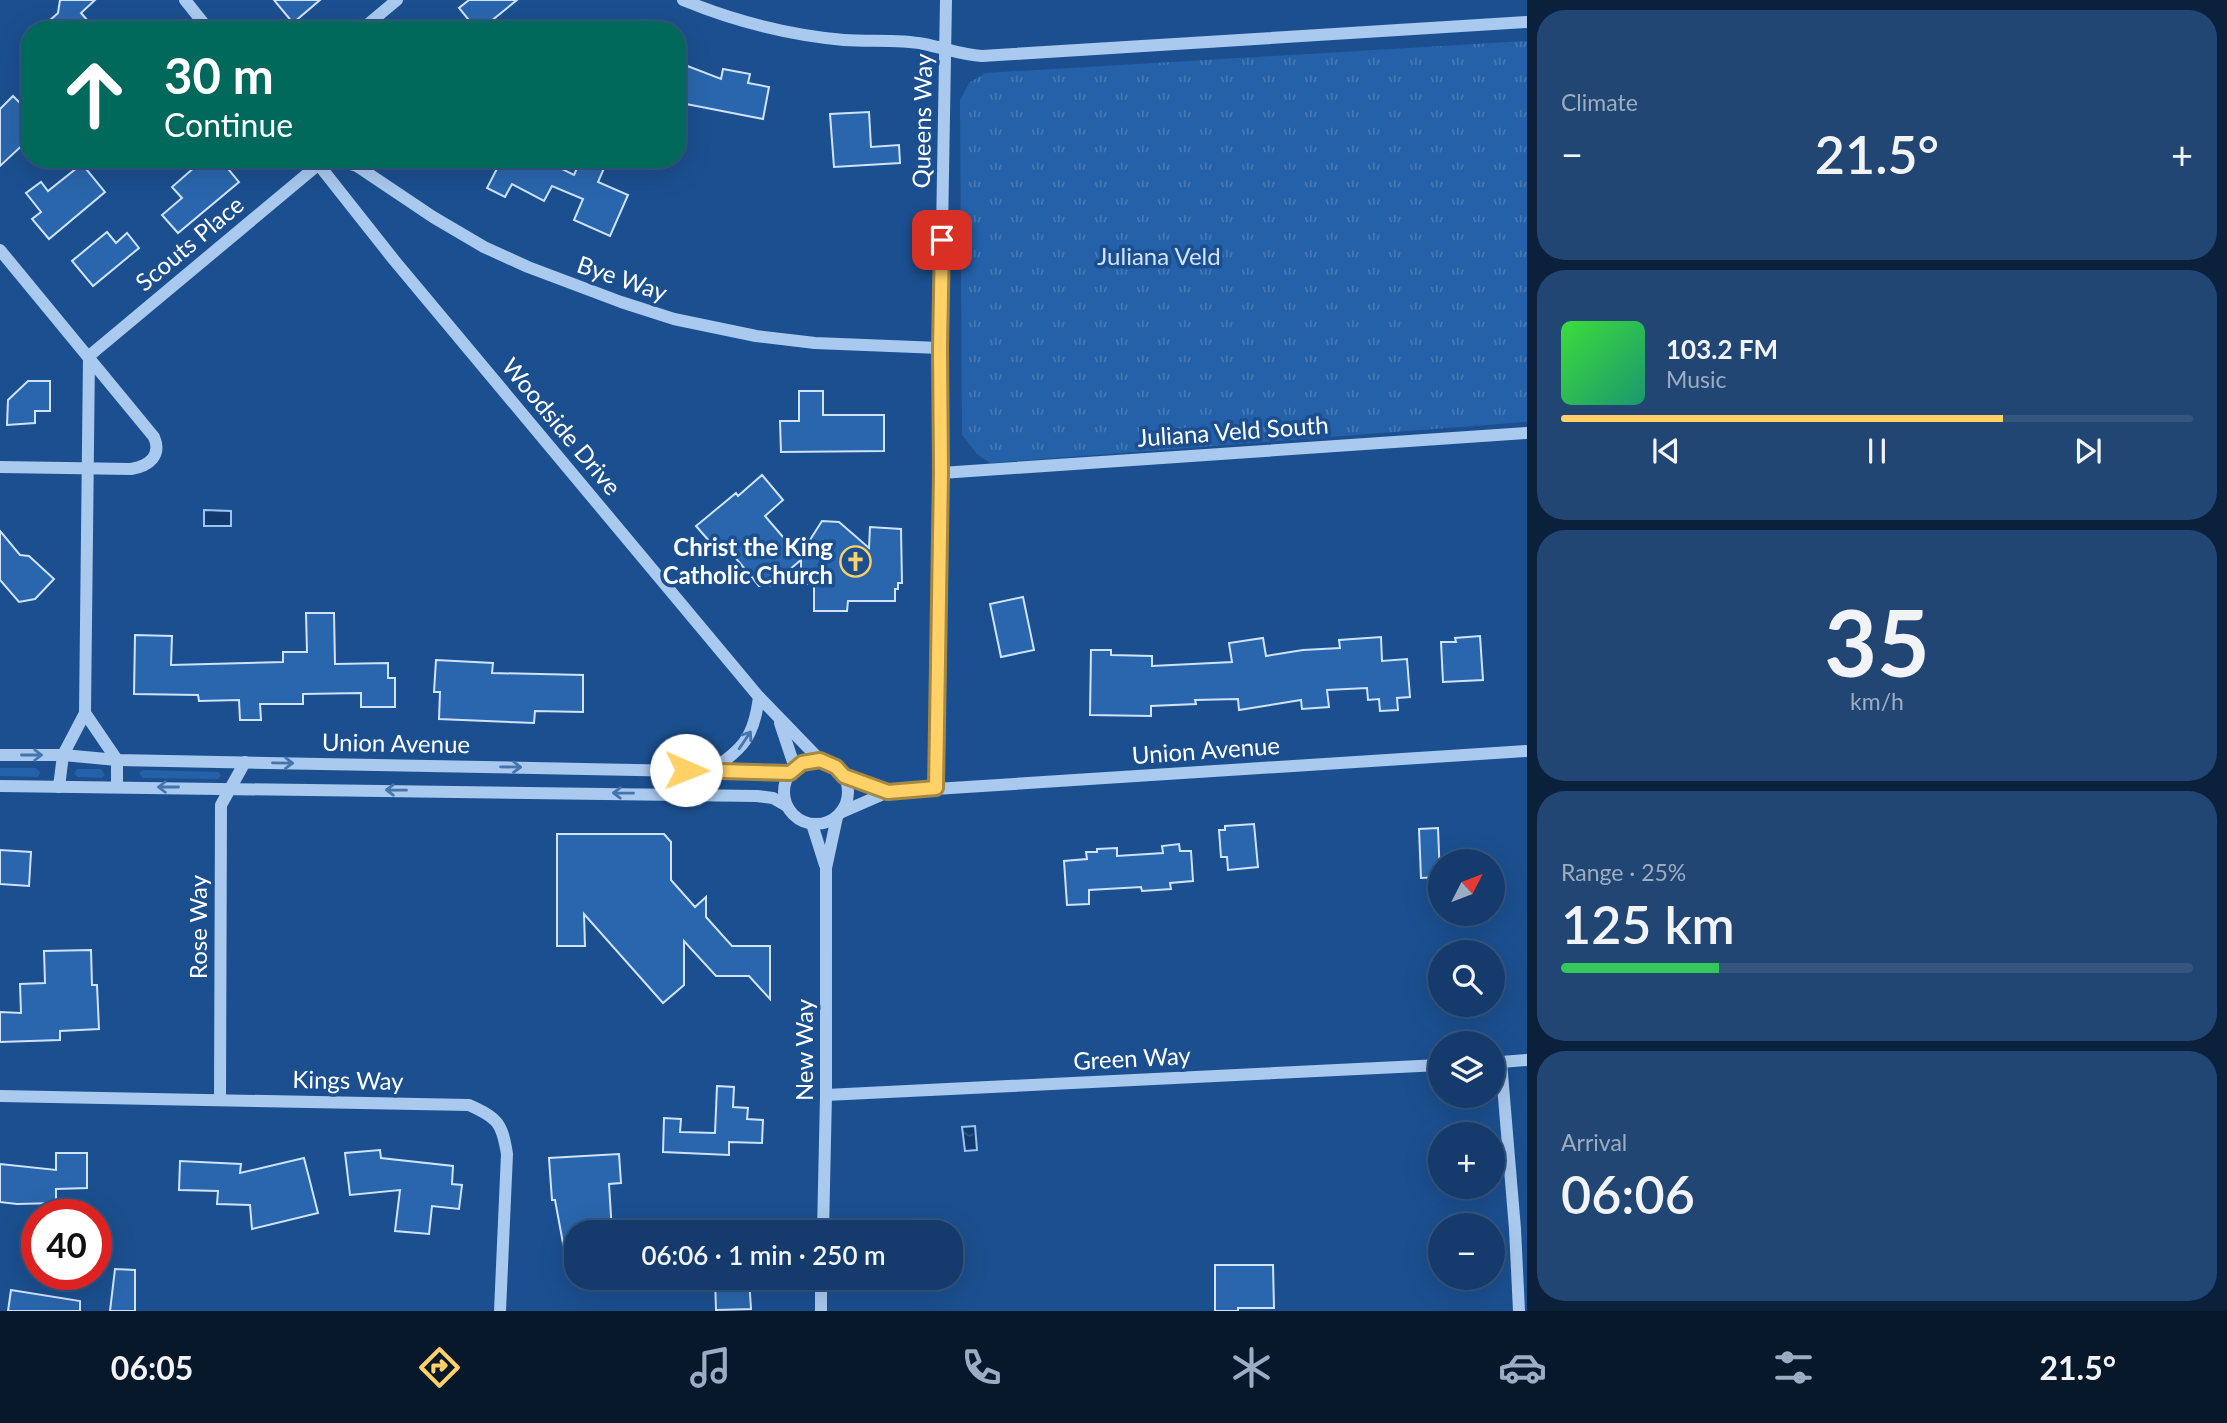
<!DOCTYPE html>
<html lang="en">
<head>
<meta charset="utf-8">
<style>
  body { margin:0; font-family:Lato,sans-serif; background:#214673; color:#f1f3f6; height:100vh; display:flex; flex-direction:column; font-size:26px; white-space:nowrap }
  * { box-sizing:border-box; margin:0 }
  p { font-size:23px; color:#9dadc1 }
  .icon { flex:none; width:38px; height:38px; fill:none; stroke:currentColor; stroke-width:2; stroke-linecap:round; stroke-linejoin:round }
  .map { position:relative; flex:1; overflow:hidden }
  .drawer { display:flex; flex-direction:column; gap:10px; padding:10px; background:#0b203b; width:700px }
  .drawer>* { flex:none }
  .hud { position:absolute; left:21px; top:21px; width:665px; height:147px; border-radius:28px; box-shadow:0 7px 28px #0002,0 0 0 2px #33557e; background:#00695c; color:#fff; overflow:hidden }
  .needle { width:46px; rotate:48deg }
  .fabs { position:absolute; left:1428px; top:849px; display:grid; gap:14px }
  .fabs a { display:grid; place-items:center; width:77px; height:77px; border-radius:50%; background:#143b6b; box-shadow:0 7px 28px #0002,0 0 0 2px #33557e; font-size:35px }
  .speed { position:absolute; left:21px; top:1199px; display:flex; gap:14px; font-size:35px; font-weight:700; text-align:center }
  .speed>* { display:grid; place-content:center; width:91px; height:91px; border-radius:50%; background:#143b6b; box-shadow:0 7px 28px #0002,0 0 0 2px #33557e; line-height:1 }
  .speed .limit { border:10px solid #d22; background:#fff; color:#111 }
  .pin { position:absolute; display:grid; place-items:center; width:60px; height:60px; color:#fff; margin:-30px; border-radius:14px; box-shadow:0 4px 10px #0006 }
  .me { position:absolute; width:77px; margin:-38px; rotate:91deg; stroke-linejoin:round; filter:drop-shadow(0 0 5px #0008) }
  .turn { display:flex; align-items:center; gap:24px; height:147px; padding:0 28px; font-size:32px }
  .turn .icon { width:91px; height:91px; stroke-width:2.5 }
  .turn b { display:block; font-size:49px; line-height:60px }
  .big { font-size:52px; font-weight:600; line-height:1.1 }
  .drawer .widget { flex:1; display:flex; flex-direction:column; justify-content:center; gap:10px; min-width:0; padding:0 24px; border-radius:28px; background:#214673 }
  .drawer .dial { align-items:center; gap:0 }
  .dial b { font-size:91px; line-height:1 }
  .song { display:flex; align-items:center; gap:21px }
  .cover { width:84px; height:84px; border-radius:10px; background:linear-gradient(135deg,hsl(120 70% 55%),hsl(160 70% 35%)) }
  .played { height:7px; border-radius:4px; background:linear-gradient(90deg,#ffd166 70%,#33557e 70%) }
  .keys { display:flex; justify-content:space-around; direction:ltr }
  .heat { display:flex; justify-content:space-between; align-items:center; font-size:38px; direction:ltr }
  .charge { height:10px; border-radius:5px; background:linear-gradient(90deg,#34c759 25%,#33557e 0) }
  .trip { position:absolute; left:564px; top:1220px; width:399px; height:70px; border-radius:28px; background:#143b6b; box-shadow:0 7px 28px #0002,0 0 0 2px #33557e; font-weight:600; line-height:70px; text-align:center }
  .dock { display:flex; height:112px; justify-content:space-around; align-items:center; background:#08182b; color:#9dadc1 }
  .dock .icon { width:49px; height:49px }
  .dock .selected { color:#ffd166 }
  .dock b { font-size:32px; color:#f1f3f6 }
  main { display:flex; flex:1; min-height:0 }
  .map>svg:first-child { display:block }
  .grass { fill:#2461a8 }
  .park { fill:url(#park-tufts) }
  .water { fill:url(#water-ripples); stroke:#9cc4f0; stroke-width:2 }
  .building { fill:#2a66ad; stroke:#cfe3fa; stroke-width:2 }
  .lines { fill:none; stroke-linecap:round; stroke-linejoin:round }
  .minor { stroke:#a9c9ee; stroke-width:12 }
  .oneway { stroke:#4674ac }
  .route-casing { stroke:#a68842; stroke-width:18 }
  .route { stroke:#ffd166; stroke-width:12 }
  .labels { text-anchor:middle; stroke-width:7; stroke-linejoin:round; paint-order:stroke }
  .street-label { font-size:24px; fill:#fff; stroke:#1b4f8f }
  .park-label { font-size:24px; fill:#cfe3fa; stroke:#1b4f8f }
  .poi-label { font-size:24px; font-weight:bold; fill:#fff; stroke:#1b4f8f; text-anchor:end }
</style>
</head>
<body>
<main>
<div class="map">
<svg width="1527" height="1311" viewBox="0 0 1527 1311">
  <defs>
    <pattern id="park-tufts" width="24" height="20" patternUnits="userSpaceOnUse" patternTransform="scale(1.75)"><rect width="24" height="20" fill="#2461a8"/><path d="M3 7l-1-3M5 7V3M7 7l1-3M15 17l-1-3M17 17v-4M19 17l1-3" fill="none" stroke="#4579b5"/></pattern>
    <pattern id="water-ripples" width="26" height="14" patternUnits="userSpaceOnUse" patternTransform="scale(1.75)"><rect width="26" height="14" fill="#123a6d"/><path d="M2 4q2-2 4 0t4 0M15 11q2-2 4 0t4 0" fill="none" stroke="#365883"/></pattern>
  </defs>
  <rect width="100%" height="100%" fill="#1b4f8f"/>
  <g class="grass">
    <path d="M0 768H36L40 772 38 777 0 776Z"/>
    <path d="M77 769H101L105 775 102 778 78 777 74 774Z"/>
    <path d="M143 770 218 772 221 775 218 779 143 778 139 773Z"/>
  </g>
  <path class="park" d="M1527 41V422L990 463 977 454 962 435 960 100 969 83 985 73Z"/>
  <g class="water">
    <path d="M204 510 231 511V526H204Z"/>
    <path d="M975 1126 977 1150 965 1151 962 1127Z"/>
  </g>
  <g class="building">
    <path d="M60 0H95L81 13 96 30H39L58 13Z"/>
    <path d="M274 0H320L293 23Z"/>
    <path d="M469 0H517L480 30H477L459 8Z"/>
    <path d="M677 62 721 79 723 69 750 74 748 83 769 87 763 119 681 103 682 101 677 99Z"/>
    <path d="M13 96 30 113V138L0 166V109Z"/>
    <path d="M869 112 871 147 899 145 900 163 834 167 830 114Z"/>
    <path d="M204 159H220L239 182 178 233 162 215 182 198 172 187Z"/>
    <path d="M502 159H542L574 175 581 159H590L605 166 598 182 628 195 610 236 574 220 583 199 552 186 544 201 512 184 505 197 487 188Z"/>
    <path d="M82 164 105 192 49 239 32 219 41 212 26 193 41 182 48 191Z"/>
    <path d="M107 232 116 243 127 233 139 248 93 286 72 261Z"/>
    <path d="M28 381H50V411H35V423L7 425 8 400Z"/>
    <path d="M799 391H823V415H884V451L781 452 780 421H799Z"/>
    <path d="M762 475 783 500 765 516 801 558V554L822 521 839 522 869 548 870 527 901 529 902 583H898V589H895V601H848L847 611H814V584H801V560L770 586 767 583 759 586 724 544 717 550 696 526 736 493 738 496Z"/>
    <path d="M0 531 20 555 29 556 54 579 35 599 19 602 0 580Z"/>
    <path d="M1023 597 1034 650 1001 657 990 604Z"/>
    <path d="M306 613H334L335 664 388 663V678H395V707H361V693L303 694V704H260L261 720H240L239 700 199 701 198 695 134 694 135 635 172 636 171 665 283 662V652H307Z"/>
    <path d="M1480 636 1483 680 1443 682 1441 642H1456L1455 638Z"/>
    <path d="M1381 637 1382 661 1407 659 1410 697 1397 698 1398 710 1380 711 1379 699 1368 700 1367 688 1327 690 1329 707 1302 709 1301 700 1239 710 1238 699 1195 700 1196 704 1151 706V716L1090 715 1091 650H1111V655L1152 656V666L1232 662 1229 643 1263 638 1266 656 1303 650 1340 648 1339 640Z"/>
    <path d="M436 660 493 663 492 673 583 675V712L535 711 534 723 439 719 440 692H434Z"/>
    <path d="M1254 824 1258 867 1228 870 1227 857H1221L1219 830H1225V826Z"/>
    <path d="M1438 828 1440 877 1421 878 1419 829Z"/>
    <path d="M557 834H664L671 842V880L695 907 706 897V917L732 946H770V999L749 976H716L684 941V985L663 1003 584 914 585 946H557Z"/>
    <path d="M1179 844 1180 851H1191L1193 881 1170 883 1171 889 1142 891 1141 887 1089 890V904L1067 905 1064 861 1087 859 1086 852H1097V849L1117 848V856L1163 853 1162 846Z"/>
    <path d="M0 850 31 852 29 886 0 884Z"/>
    <path d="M91 950 92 985H97L99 1029 60 1031V1040L0 1042V1012L21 1013 20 984 45 983 44 951Z"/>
    <path d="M717 1086 734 1087 733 1107 748 1108 747 1119 763 1120 762 1143 729 1142V1155L663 1152 664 1118 681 1119 680 1132 715 1133Z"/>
    <path d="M380 1150 381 1158 453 1166 452 1184 462 1185 459 1209 432 1206 429 1234 395 1231 400 1190 350 1195 345 1153Z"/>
    <path d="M56 1153H87V1188L56 1189V1203L17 1204 0 1202V1164L56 1170Z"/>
    <path d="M619 1154 621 1183 609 1184 612 1232H576V1264L567 1265 555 1200H552L549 1158Z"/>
    <path d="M304 1158 318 1213 252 1229 250 1205 217 1204 218 1191 179 1190 180 1161 241 1164 240 1173Z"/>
    <path d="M1215 1265H1273L1274 1308H1238V1311H1215Z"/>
    <path d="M115 1269 135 1270V1311H110Z"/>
    <path d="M715 1278H749L751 1309 716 1310Z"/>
    <path d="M11 1290 80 1301V1311H8Z"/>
  </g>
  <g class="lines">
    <g class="minor">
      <path d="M185 0 209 30"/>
      <path d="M683 0C734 21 788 35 844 40 870 42 898 39 924 44 944 48 962 55 982 56L1527 22"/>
      <path d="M361 30 397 0"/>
      <path d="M315 160 394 260 759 697 820 760"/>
      <path d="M0 250 154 437C162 456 149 466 131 469L0 467"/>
      <path d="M89 356 319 164 344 162 357 166 433 217 484 247 528 267 621 302 674 319 756 336 815 343 940 348"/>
      <path d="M941 473 1527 433"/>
      <path d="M85 713 117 760V787"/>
      <path d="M780 723 795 768"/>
      <path d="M0 755H63L117 760 790 773"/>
      <circle cx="816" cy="792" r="32"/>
      <path d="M711 770C744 749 754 736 759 697"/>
      <path d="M844 776 888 792"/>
      <path d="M0 786 757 796 773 798 787 806"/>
      <path d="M59 787 63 755 85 713 89 356"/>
      <path d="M936 788 941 473 940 348 946 0"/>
      <path d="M842 812 888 792 1527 751"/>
      <path d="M812 824 825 865"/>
      <path d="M1493 1062H1501L1515 1229 1519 1311"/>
      <path d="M1501 1062 1527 1060"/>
      <path d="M826 1095 1440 1065"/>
      <path d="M0 1096 469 1105C498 1118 502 1123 507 1154L500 1311"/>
      <path d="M220 1099 221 805 245 762"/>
      <path d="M823 1232 826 1095V868L837 817"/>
      <path d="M821 1311V1278"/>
    </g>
  </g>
  <defs><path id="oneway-shaft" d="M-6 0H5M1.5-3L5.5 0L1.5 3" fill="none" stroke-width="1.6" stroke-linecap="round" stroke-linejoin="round" transform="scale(1.75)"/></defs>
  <g class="oneway">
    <use href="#oneway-shaft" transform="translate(745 740) rotate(-56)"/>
    <use href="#oneway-shaft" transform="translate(32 755)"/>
    <use href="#oneway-shaft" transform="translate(283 763) rotate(1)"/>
    <use href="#oneway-shaft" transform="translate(511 767) rotate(1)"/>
    <use href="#oneway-shaft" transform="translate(168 787) rotate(-180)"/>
    <use href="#oneway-shaft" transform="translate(396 790) rotate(-179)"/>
    <use href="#oneway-shaft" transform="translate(623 793) rotate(-179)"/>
  </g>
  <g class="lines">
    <defs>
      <path id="route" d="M686 770 790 773 802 763 820 760 836 767 844 776 888 792 936 788 941 473 940 348 942 240"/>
    </defs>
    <use href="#route" class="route-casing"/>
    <use href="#route" class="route"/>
  </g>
  <defs>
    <symbol id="church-ring" viewBox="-11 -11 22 22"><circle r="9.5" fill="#1b4f8f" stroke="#ffd166" stroke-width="1.5"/><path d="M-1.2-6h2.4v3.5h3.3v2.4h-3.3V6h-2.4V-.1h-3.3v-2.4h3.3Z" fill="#ffd166"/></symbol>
  </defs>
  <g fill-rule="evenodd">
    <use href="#church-ring" x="838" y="544" width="35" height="35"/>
  </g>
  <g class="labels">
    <g class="street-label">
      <text transform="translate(923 121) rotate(-89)" y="8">Queens Way</text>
      <text transform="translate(190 244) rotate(-40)" y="8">Scouts Place</text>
      <text transform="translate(622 279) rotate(19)" y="8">Bye Way</text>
      <text transform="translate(561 427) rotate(50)" y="8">Woodside Drive</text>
      <text transform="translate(1233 432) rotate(-4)" y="8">Juliana Veld South</text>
      <text transform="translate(396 744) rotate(1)" y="8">Union Avenue</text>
      <text transform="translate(1206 751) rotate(-4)" y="8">Union Avenue</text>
      <text transform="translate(199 927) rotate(-90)" y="8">Rose Way</text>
      <text transform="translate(805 1050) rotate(-90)" y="8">New Way</text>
      <text transform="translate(1132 1059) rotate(-3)" y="8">Green Way</text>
      <text transform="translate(348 1081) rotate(1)" y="8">Kings Way</text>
    </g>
    <g class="park-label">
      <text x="1159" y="265">Juliana Veld</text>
    </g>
    <g class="poi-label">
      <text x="833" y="556">Christ the King<tspan x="833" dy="28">Catholic Church</tspan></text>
    </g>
  </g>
</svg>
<div class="fabs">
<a><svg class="needle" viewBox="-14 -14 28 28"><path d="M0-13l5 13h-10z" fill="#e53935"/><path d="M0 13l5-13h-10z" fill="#9dadc1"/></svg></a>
<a><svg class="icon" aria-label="search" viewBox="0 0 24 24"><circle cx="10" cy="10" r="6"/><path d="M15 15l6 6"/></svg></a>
<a><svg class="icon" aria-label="layers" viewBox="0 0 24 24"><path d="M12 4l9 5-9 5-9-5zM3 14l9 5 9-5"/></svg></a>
<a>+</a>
<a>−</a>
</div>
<div class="speed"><div class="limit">40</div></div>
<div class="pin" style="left:942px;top:240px;background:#d93025"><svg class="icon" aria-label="arrive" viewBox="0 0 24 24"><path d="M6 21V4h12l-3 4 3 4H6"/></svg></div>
<svg class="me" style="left:686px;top:770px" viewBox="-20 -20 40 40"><circle r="19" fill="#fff"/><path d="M0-13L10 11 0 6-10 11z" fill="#ffd166"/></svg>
<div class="trip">06:06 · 1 min · 250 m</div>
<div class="hud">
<div class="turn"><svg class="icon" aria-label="ahead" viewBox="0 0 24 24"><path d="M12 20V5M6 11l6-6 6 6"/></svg><div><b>30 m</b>Continue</div></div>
</div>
</div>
<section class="drawer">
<div class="widget"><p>Climate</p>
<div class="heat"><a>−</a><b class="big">21.5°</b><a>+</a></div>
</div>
<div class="widget">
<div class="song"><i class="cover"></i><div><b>103.2 FM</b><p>Music</p></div></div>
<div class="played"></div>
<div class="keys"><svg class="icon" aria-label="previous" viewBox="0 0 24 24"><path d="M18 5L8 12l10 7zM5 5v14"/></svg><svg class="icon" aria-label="pause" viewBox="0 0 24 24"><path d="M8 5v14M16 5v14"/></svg><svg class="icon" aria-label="next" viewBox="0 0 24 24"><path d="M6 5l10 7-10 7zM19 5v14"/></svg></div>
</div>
<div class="widget dial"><b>35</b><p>km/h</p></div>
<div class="widget"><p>Range · 25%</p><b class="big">125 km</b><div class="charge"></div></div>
<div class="widget"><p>Arrival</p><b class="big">06:06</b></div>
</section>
</main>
<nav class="dock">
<b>06:05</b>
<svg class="icon selected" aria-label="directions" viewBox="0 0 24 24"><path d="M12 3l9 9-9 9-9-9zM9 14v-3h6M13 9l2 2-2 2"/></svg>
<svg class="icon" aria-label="music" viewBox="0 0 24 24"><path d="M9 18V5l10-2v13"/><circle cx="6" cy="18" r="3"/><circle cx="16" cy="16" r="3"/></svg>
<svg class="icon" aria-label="phone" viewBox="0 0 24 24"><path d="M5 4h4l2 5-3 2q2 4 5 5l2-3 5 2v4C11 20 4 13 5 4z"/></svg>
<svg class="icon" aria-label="climate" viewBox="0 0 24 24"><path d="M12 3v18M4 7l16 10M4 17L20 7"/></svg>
<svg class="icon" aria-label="car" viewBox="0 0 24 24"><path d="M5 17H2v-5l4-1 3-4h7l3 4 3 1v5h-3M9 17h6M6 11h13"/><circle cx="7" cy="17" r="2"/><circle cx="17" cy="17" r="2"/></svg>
<svg class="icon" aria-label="filters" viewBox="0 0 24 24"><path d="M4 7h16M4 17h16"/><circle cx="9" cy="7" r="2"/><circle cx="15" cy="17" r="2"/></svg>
<b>21.5°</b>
</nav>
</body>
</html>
